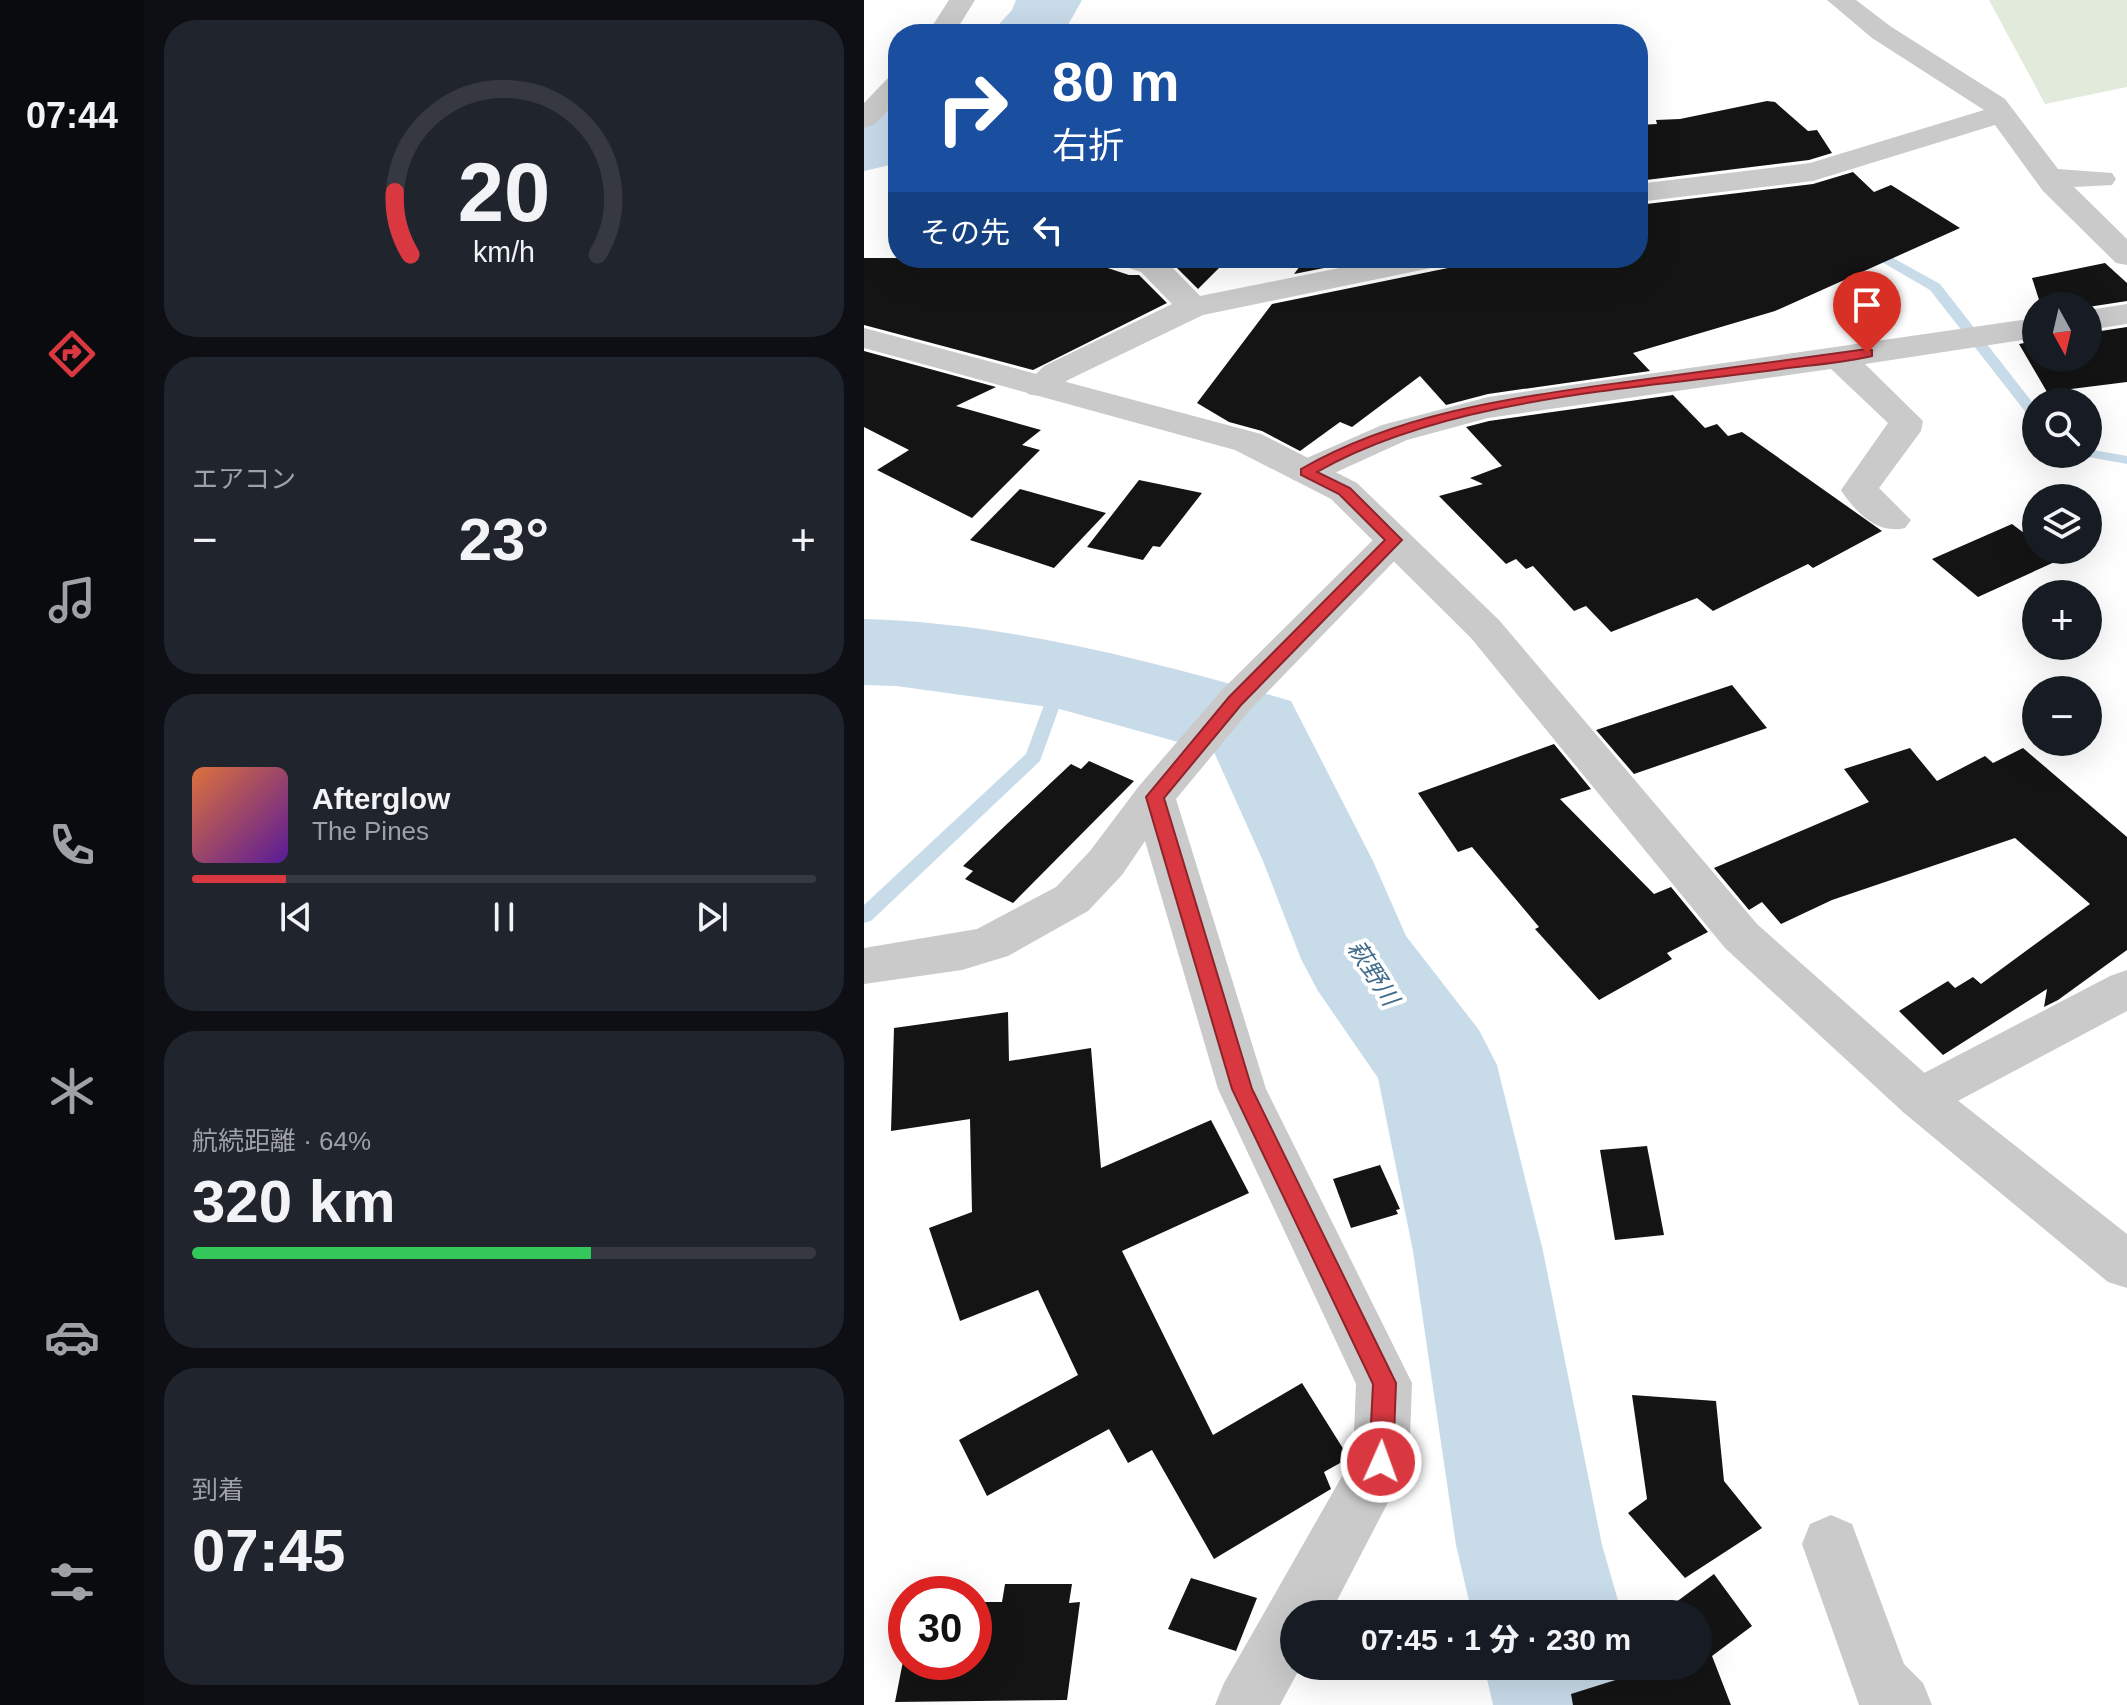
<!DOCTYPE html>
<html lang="ja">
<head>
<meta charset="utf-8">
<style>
  body { margin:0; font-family:Arial,"Noto Sans JP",sans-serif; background:#20242c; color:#f1f3f6; height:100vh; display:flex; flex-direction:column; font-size:30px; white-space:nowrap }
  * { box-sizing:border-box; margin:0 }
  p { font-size:26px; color:#9ea1a6 }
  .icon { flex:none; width:44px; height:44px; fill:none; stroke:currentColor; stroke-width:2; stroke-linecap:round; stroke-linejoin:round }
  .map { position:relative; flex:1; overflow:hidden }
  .sheet { display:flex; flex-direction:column; gap:20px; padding:20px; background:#0d0f14; width:720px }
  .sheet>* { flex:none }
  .top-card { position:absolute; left:24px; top:24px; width:760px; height:244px; border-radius:32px; box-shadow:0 8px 32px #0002; background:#1a4fa0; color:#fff; overflow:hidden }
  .needle { width:52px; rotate:172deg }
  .buttons { position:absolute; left:1158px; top:292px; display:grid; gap:16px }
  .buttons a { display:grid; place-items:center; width:80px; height:80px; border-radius:50%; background:#171b24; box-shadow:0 8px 32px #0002; font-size:40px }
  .speed { position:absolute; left:24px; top:1576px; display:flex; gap:16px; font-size:40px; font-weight:700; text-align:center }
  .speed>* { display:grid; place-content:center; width:104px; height:104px; border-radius:50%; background:#171b24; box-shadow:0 8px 32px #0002; line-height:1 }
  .speed .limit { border:12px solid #d22; background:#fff; color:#111 }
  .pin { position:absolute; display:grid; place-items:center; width:68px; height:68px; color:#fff; margin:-82px -34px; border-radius:50% 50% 50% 0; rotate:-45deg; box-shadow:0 0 8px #0007 }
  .pin .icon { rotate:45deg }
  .me { position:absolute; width:88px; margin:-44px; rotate:2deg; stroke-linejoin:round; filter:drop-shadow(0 0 6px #0008) }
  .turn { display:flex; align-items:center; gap:28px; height:168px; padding:0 32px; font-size:36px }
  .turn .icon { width:104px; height:104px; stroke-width:2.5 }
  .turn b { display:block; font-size:56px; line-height:68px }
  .then { display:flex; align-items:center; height:76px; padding:0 32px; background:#0003; gap:16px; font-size:30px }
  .big { font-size:60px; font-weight:800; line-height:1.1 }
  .sheet .widget { flex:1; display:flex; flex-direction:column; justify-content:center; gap:12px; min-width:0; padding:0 28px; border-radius:32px; background:#20242c }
  .sheet .dial { align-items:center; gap:0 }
  .dial svg { height:208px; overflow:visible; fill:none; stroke:#363941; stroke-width:7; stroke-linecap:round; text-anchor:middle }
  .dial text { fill:#f1f3f6; stroke:none }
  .song { display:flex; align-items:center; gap:24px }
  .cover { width:96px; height:96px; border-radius:12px; background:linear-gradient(135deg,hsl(20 70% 55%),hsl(270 70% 35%)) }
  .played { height:8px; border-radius:4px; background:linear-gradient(90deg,#da3840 15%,#363941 15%) }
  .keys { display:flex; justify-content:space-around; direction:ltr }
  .heat { display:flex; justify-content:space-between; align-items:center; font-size:44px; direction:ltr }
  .charge { height:12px; border-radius:6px; background:linear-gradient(90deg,#34c759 64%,#363941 0) }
  .trip { position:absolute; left:416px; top:1600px; width:432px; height:80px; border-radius:40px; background:#171b24; box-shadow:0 8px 32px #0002; font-weight:800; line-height:80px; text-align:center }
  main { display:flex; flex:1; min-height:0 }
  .tabs { display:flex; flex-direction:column; width:144px; justify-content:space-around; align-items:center; background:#090b0e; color:#9ea1a6 }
  .tabs .icon { width:56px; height:56px }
  .tabs .selected { color:#da3840 }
  .tabs b { font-size:36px; color:#f1f3f6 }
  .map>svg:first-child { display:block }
  .green { fill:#e2eadb }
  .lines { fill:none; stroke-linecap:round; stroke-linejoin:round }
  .stream { fill:#c8dbe9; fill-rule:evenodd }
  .river { fill:#c8dbe9; fill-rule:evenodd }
  .building { fill:#141414 }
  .minor { fill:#cacaca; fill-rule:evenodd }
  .tertiary { fill:#cacaca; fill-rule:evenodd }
  .route { fill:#da3840; stroke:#8e242a; stroke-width:2 }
  .labels { text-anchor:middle; stroke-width:8; stroke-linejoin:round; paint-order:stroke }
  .water-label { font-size:24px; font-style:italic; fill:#406b8a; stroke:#fff }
</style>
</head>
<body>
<main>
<nav class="tabs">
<b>07:44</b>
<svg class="icon selected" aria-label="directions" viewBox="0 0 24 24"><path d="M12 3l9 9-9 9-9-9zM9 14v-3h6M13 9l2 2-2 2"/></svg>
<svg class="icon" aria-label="music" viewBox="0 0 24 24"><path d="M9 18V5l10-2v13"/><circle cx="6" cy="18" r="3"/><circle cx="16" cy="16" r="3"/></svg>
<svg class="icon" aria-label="phone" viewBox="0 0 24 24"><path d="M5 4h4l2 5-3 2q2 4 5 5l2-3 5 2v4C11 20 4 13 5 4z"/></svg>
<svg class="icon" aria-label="climate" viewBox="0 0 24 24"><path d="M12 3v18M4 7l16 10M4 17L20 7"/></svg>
<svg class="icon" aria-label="car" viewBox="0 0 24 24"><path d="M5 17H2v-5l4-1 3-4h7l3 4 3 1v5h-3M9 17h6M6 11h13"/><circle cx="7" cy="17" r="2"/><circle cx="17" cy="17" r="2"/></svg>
<svg class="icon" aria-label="filters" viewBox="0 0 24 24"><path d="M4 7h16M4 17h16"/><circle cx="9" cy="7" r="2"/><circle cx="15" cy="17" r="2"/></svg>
</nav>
<section class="sheet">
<div class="widget dial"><svg viewBox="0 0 100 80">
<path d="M14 69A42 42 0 1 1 86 69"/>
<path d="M14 69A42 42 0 0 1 8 45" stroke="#da3840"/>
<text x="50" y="56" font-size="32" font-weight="700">20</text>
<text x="50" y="72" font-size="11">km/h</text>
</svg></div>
<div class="widget"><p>エアコン</p>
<div class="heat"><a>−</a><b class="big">23°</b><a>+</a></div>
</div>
<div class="widget">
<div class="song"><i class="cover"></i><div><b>Afterglow</b><p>The Pines</p></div></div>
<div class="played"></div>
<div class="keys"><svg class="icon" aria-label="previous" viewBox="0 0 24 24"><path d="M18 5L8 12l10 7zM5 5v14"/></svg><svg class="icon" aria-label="pause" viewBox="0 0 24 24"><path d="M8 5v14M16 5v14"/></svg><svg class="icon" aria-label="next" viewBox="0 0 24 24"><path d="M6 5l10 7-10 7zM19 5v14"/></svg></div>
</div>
<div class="widget"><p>航続距離 · 64%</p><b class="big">320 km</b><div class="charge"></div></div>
<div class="widget"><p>到着</p><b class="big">07:45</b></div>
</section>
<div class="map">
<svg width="1263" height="1705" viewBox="0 0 1263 1705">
  <rect width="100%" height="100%" fill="#fff"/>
  <path class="green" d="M1125 0H1263V87L1181 104Z"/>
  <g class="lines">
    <g class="stream">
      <path d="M1004 244 1076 284 1172 407V420L1167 419 1066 290 999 251 998 248Z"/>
      <path d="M1224 449 1263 456V464L1219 456 1217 454H1224Z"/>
      <path d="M199 669 207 675 176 761 7 921 0 923V905L162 754 191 675Z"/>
    </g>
    <g class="river">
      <path d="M152 0H218L199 34H126L148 10Z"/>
      <path d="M34 105V159L26 165 0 171V117Z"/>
      <path d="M0 619C145 623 288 661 427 701L509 861 542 936 615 1030 633 1065 679 1251 738 1545 758 1614H608L592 1545 549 1251 514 1078 454 991 437 959 399 861 350 752 192 708 32 686 0 685Z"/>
      <path d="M620 1666H772L783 1705H629Z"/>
    </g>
  </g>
  <g class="building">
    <path d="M903 101 911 102 944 131 953 130 968 153 945 160 774 181V125L793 124 792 120 816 119Z"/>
    <path d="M989 172 1010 192 1027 185 1096 228 911 311 769 353 786 371 624 394 582 405 556 376 488 427 476 422 436 451 398 431 365 422 333 403 408 304 584 268 591 258H774V205L949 184Z"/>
    <path d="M0 258H213L265 275H275L303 303 169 370 0 325Z"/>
    <path d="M354 258H365L334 289 311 266Z"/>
    <path d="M442 258H510L430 274Z"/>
    <path d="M1241 263 1263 283V301L1224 307 1177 306 1168 278Z"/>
    <path d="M1263 327V382L1183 392 1155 344 1172 341V358H1224V333Z"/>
    <path d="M0 351 132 387 92 406 177 430 158 445 176 450 108 518 13 470 45 450 0 427Z"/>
    <path d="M809 395 841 428 853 424 864 436 878 432 1018 531 949 568 944 564 849 611 833 598 747 632 722 606 710 611 669 566 662 569 652 559 642 564 575 496 619 484 606 478 638 466 602 427 625 421Z"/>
    <path d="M275 480 338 493 296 547 289 546 279 560 223 547Z"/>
    <path d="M156 489 242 513 190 568 106 540Z"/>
    <path d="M1148 524 1172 542V550H1182L1195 560 1114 597 1068 559Z"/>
    <path d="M868 685 903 728 770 774 732 730Z"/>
    <path d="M690 744 727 789 696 799 790 894 807 887 844 932 803 953 808 959 735 1000 671 929 675 927 608 847 594 852 554 793Z"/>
    <path d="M1046 748 1073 781 1121 756 1129 763 1159 748 1263 837V950L1194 1000 1180 1007 1183 989 1079 1055 1035 1011 1084 981 1091 988 1109 977 1117 984 1226 904 1151 838 968 900 917 924 898 902 885 910 850 868 1005 802 980 769Z"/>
    <path d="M225 761 270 781 149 903 101 879 109 871 99 866 144 823 207 764 217 769Z"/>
    <path d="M144 1012 145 1061 227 1048 237 1168 347 1120 385 1193 258 1251 349 1435 438 1383 485 1458 460 1472 467 1489 350 1559 288 1450 264 1463 245 1429 123 1496 95 1440 214 1375 174 1290 96 1321 65 1228 108 1212 106 1119 27 1131 30 1028Z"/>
    <path d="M783 1146 800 1235 751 1240 736 1150Z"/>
    <path d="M516 1165 536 1209 532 1210 534 1214 487 1228 469 1179Z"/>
    <path d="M768 1395 852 1401 860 1481 898 1528 821 1578 764 1513 783 1499Z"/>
    <path d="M850 1574 888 1626 848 1656 867 1705H709L707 1694 796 1666H834V1614H802L800 1611Z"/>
    <path d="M327 1578 393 1598 372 1651 304 1629Z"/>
    <path d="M141 1584H208L205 1603 216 1602 203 1700 31 1702 42 1646V1662H110V1602H138Z"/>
  </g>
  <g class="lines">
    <g class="minor">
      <path d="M85 0H111L90 34H63Z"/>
      <path d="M963 0H992L1026 26 1141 99 1194 169 1248 173 1252 179 1248 185 1210 187 1263 239V265L1252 263 1179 191 1131 125 949 181 774 202V184L946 163 1120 110 1008 38Z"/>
      <path d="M34 76V100L10 125 0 128V103L24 78Z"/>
      <path d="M251 258H299L336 296 525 258H588L583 265 572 267 339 315 204 380C190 392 183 399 164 394L159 387 180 366 308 304 277 272 256 265Z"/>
      <path d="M1263 304V324L1224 330V310Z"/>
      <path d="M1172 318V338L1001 364 1059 421 1057 431 1015 488 1047 520 1041 528C1014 535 991 512 977 490L1024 423 967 369 624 418 543 440 455 480 442 483 429 480 424 472 429 464 518 425 624 397Z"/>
      <path d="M530 528 543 532 549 540 543 548 385 711 312 799 402 1089 548 1383 545 1462 466 1614H430V1666H437L416 1705H351L360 1683 489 1457 492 1384 354 1089 281 841 258 875 224 911 144 956 98 970 0 984V948L113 929 192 887 226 851 275 786 357 691 517 532Z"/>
      <path d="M1263 970V1011L1073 1112 1056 1118 1039 1112 1031 1098 1039 1084 1246 976Z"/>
      <path d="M967 1515 988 1524 1040 1664 1059 1683 1068 1705H995L938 1544 946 1524Z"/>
    </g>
    <path class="tertiary" d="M0 328 397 434 493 483 635 620 893 924 1073 1084 1263 1234V1288L1244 1282 1039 1112 861 948 607 638 467 499 371 450 0 348Z"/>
  </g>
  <path class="route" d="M1003 349 1008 350V356C978 363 947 365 917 369 770 389 582 398 453 472L486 488 538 540 377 705 300 798 388 1089 532 1383 529 1462 525 1470 517 1473 509 1470 505 1462 509 1384 368 1089 282 797 365 697 521 540 475 494 437 475V469C538 411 654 397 769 381 847 370 925 360 1003 349Z"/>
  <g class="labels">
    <g class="water-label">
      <text transform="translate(509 973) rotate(57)" y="8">萩野川</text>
    </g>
  </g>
</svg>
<div class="buttons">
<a><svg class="needle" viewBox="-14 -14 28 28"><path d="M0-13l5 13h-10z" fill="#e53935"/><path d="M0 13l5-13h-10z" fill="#9ea1a6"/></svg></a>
<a><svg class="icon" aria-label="search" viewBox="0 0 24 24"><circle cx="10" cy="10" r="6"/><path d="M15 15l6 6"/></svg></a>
<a><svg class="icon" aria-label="layers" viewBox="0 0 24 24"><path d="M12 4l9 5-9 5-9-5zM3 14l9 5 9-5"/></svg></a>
<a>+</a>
<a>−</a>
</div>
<div class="speed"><div class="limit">30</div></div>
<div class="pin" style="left:1003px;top:353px;background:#d93025"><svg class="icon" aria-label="arrive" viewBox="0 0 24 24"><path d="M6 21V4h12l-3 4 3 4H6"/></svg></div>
<svg class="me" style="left:517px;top:1462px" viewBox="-20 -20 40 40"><circle r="17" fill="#da3840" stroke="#fff" stroke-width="3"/><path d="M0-11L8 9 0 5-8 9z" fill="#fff"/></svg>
<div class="trip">07:45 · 1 分 · 230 m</div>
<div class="top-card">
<div class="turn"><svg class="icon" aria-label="right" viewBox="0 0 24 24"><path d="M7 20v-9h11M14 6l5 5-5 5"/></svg><div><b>80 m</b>右折</div></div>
<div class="then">その先<svg class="icon" aria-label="left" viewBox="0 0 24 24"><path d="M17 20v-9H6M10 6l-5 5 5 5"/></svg></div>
</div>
</div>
</main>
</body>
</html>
